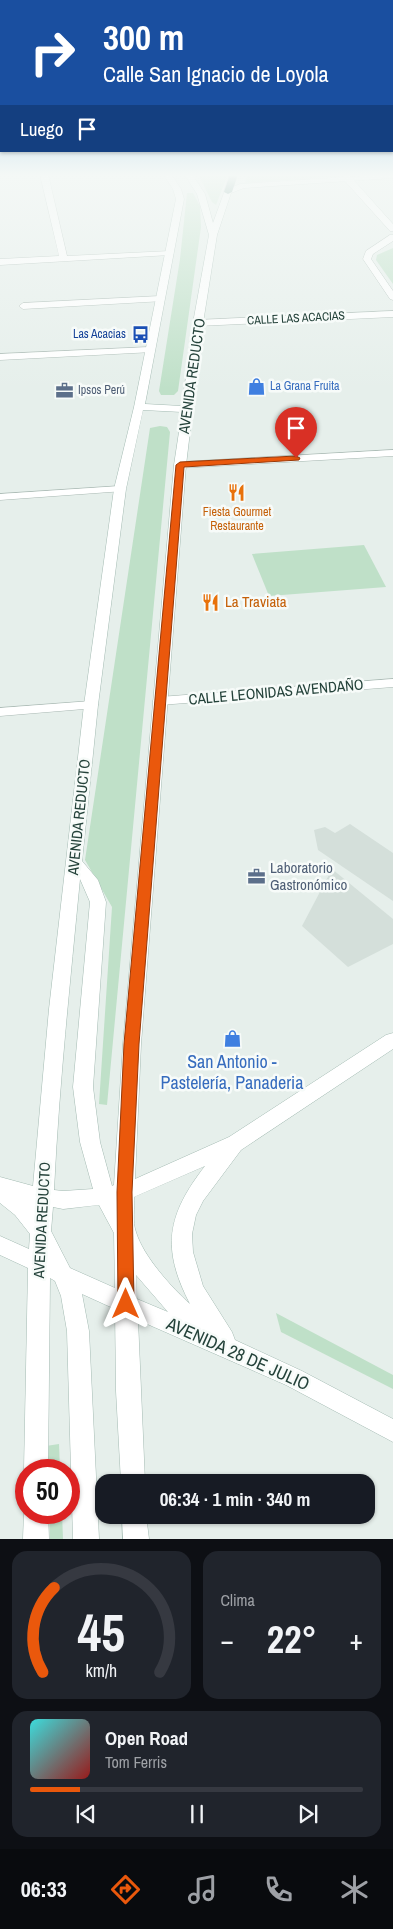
<!DOCTYPE html>
<html lang="es">
<head>
<meta charset="utf-8">
<style>
  body { margin:0; font-family:"Archivo Narrow",sans-serif; background:#20242c; color:#f1f3f6; height:100vh; display:flex; flex-direction:column; font-size:19px; white-space:nowrap }
  * { box-sizing:border-box; margin:0 }
  p { font-size:16px; color:#9ea1a6 }
  .icon { flex:none; width:28px; height:28px; fill:none; stroke:currentColor; stroke-width:2; stroke-linecap:round; stroke-linejoin:round }
  .map { position:relative; height:1539px; overflow:hidden }
  .details { display:flex; flex-direction:column; gap:12px; padding:12px; background:#0d0f14; flex:1 }
  .details>* { flex:none }
  .top-card { position:absolute; left:0px; top:0px; width:394px; height:152px; box-shadow:0 1px 4px #0004; background:#1a4fa0; color:#fff; overflow:hidden }
  .speed { position:absolute; left:15px; top:1459px; display:flex; gap:10px; font-size:25px; font-weight:700; text-align:center }
  .speed>* { display:grid; place-content:center; width:65px; height:65px; border-radius:50%; background:#171b24; box-shadow:0 1px 4px #0004; line-height:1 }
  .speed .limit { border:8px solid #d22; background:#fff; color:#111 }
  .pin { position:absolute; display:grid; place-items:center; width:42px; height:42px; color:#fff; margin:-51px -21px; border-radius:50% 50% 50% 0; rotate:-45deg; box-shadow:0 0 5px #0007 }
  .pin .icon { rotate:45deg }
  .me { position:absolute; width:55px; margin:-28px; rotate:0deg; stroke-linejoin:round; filter:drop-shadow(0 0 4px #0008) }
  .turn { display:flex; align-items:center; gap:18px; height:105px; padding:0 20px; font-size:22px }
  .turn .icon { width:65px; height:65px; stroke-width:2.5 }
  .turn b { display:block; font-size:35px; line-height:42px }
  .then { display:flex; align-items:center; height:48px; padding:0 20px; background:#0003; gap:10px; font-size:19px }
  .big { font-size:38px; font-weight:700; line-height:1.1 }
  .details .tile { flex:1; display:flex; flex-direction:column; justify-content:center; gap:8px; min-width:0; padding:0 18px; border-radius:15px; background:#20242c }
  .details .dial { align-items:center; gap:0 }
  .dial svg { height:130px; overflow:visible; fill:none; stroke:#363941; stroke-width:7; stroke-linecap:round; text-anchor:middle }
  .dial text { fill:#f1f3f6; stroke:none }
  .song { display:flex; align-items:center; gap:15px }
  .cover { width:60px; height:60px; border-radius:8px; background:linear-gradient(135deg,hsl(180 70% 55%),hsl(0 70% 35%)) }
  .played { height:5px; border-radius:2px; background:linear-gradient(90deg,#ea580c 15%,#363941 15%) }
  .keys { display:flex; justify-content:space-around; direction:ltr }
  .heat { display:flex; justify-content:space-between; align-items:center; font-size:28px; direction:ltr }
  .details .tiles { flex:1; display:grid; gap:12px; grid-template-columns:1fr 1fr }
  .tile:last-child { grid-column:span 2 }
  .trip { position:absolute; left:95px; top:1474px; width:280px; height:50px; border-radius:15px; background:#171b24; box-shadow:0 1px 4px #0004; font-weight:700; line-height:50px; text-align:center }
  .menu { display:flex; height:80px; justify-content:space-around; align-items:center; background:#090b0e; color:#9ea1a6 }
  .menu .icon { width:35px; height:35px }
  .menu .on { color:#ea580c }
  .menu b { font-size:22px; color:#f1f3f6 }
  .map>svg:first-child { display:block }
  .built { fill:#d4dfda }
  .green { fill:#bfe0c8 }
  .lines { fill:none; stroke-linecap:round; stroke-linejoin:round }
  .street-casing { stroke:#a8b8b2; stroke-width:1 }
  .secondary-casing { stroke:#a4bbb3; stroke-width:1 }
  .highway-casing { stroke:#c2cac8; stroke-width:1 }
  .street { fill:#fff; fill-rule:evenodd }
  .secondary { fill:#fff; fill-rule:evenodd }
  .highway { fill:#2f6f62; fill-rule:evenodd }
  .route { fill:#ea580c; stroke:#983908 }
  .labels { text-anchor:middle; stroke-width:5; stroke-linejoin:round; paint-order:stroke }
  .far-street-label { font-size:12px; fill:#24423a; stroke:#f7fbf9 }
  .far-transit-label { font-size:12px; fill:#164399; stroke:#f7fbf9; text-anchor:end }
  .far-shop-label { font-size:12px; fill:#366cbe; stroke:#f7fbf9; text-anchor:start }
  .far-service-label { font-size:12px; fill:#4e5e75; stroke:#f7fbf9; text-anchor:start }
  .far-food-label { font-size:12px; fill:#c56008; stroke:#f7fbf9 }
  .street-label { font-size:15px; fill:#24423a; stroke:#f7fbf9 }
  .food-label { font-size:15px; fill:#c56008; stroke:#f7fbf9; text-anchor:start }
  .service-label { font-size:15px; fill:#4e5e75; stroke:#f7fbf9; text-anchor:start }
  .near-shop-label { font-size:18px; fill:#366cbe; stroke:#f7fbf9 }
  .near-street-label { font-size:18px; fill:#24423a; stroke:#f7fbf9 }
</style>
</head>
<body>
<div class="map">
<svg width="393" height="1539" viewBox="0 0 393 1539">
  <rect width="100%" height="100%" fill="#e6efeb"/>
  <g class="built">
    <path d="M350 824 393 853V901L318 850 314 830 325 827 335 833Z"/>
    <path d="M332 869 393 919V944L348 967 302 926Z"/>
  </g>
  <g class="green">
    <path d="M198 174H228L216 205 212 202Z"/>
    <path d="M247 174H373L245 183Z"/>
    <path d="M187 193H193L200 206 201 227 178 391 174 395H161L159 391 180 259Z"/>
    <path d="M393 248V284L376 260 377 255Z"/>
    <path d="M160 426 167 427 170 432 107 1105 99 1104 112 907 85 860 150 428Z"/>
    <path d="M364 545 386 587 269 596 252 554Z"/>
    <path d="M276 1313 393 1375V1389L281 1332Z"/>
    <path d="M59 1444 60 1470H47L46 1446Z"/>
    <path d="M49 1513H62L63 1539H50Z"/>
  </g>
  <g class="lines">
    <defs>
      <g id="street">
        <path d="M40 174H48L67 256 170 251 174 253 170 255 0 265V259L59 256Z"/>
        <path d="M344 176H350L393 224V231H390L344 180Z"/>
        <path d="M390 235H393V241L373 254 371 259 393 291V300L390 299 363 259 366 251Z"/>
        <path d="M161 296 164 297V301L23 309 19 306 23 303Z"/>
        <path d="M393 311V317L198 326 193 323 198 320Z"/>
        <path d="M150 347 155 350 153 352 0 360V354Z"/>
        <path d="M393 450V456L180 468 174 465 180 462Z"/>
        <path d="M120 486 126 489 124 491 0 500V494Z"/>
        <path d="M393 679V687L160 705 155 704 153 701 155 698 160 697Z"/>
        <path d="M91 701 96 702 98 705 96 708 0 716V708Z"/>
      </g>
      <g id="secondary">
        <path d="M163 174H171L181 189 184 199 145 404 182 406 193 323 209 235 197 194 184 174H192L205 194 213 223 225 190 240 184 393 174V178L244 188 231 193 217 235 203 323 186 465 141 1044 135 1179 229 1137 386 1035 393 1033V1049L241 1150 203 1201 196 1215 192 1234 193 1252 203 1286 232 1332 235 1340 302 1371 393 1419V1442L286 1385 138 1320 145 1482H121L116 1391 115 1309 82 1294 89 1331 99 1539H73L67 1331 61 1296 55 1281 50 1278 48 1470H26V1475L24 1470 28 1268 0 1255V1236L29 1249 30 1234 15 1215 0 1203V1177L33 1186 49 1009 84 705 114 489 134 407 176 199 173 189ZM143 410 182 412 174 465 123 1044 114 1185 112 1186 100 1142 93 1087 106 902 98 880 82 861 98 705 126 489ZM80 879 90 902 73 1087 80 1142 93 1189 63 1191 54 1190C59 1086 70 983 80 879ZM205 1166C167 1215 161 1248 190 1304 172 1288 143 1256 136 1232 132 1222 135 1207 134 1197ZM99 1205 114 1233 115 1288 70 1268 51 1231 53 1207 63 1209ZM136 1275 168 1312 137 1299Z"/>
        <path d="M26 1506V1512H48L49 1539H23L24 1512Z"/>
        <path d="M122 1515H146L149 1539H123Z"/>
      </g>
      <path id="highway" d="M230 174H238L232 192 228 194 224 192Z"/>
    </defs>
    <use href="#street" class="street-casing"/>
    <use href="#secondary" class="secondary-casing"/>
    <use href="#highway" class="highway-casing"/>
    <use href="#street" class="street"/>
    <use href="#secondary" class="secondary"/>
    <use href="#highway" class="highway"/>
  </g>
  <linearGradient id="sky" x2="0" y2="1"><stop stop-color="#84bce0"/><stop offset="0.45" stop-color="#f4f8f6"/><stop offset="1" stop-color="#f4f8f6" stop-opacity="0"/></linearGradient>
  <rect width="393" height="389" fill="url(#sky)"/>
  <path class="route" d="M296 456 300 458 299 460 184 467 139 1044 132 1192 134 1304 132 1309 126 1311 120 1309 118 1304 117 1192 124 1044 176 465 180 462Z"/>
  <defs>
    <symbol id="bus-bare" viewBox="-9 -9 18 18"><path d="M-5-6H5V4H4V6H2V4H-2V6H-4V4H-5ZM-3.5-4V0h7V-4ZM-3.5 1.2v1.5H-2V1.2ZM2 1.2v1.5H3.5V1.2Z" fill="#1a4fb4" stroke="#f7fbf9" stroke-width="2.5" paint-order="stroke"/></symbol>
    <symbol id="shop-bare" viewBox="-9 -9 18 18"><path d="M-5-2.5h2.3a2.7 3.5 0 0 1 5.4 0H5L5.5 6h-11ZM-1.5-2.5h3a1.5 2.3 0 0 0-3 0Z" fill="#3f7fe0" stroke="#f7fbf9" stroke-width="2.5" paint-order="stroke"/></symbol>
    <symbol id="office-bare" viewBox="-9 -9 18 18"><path d="M-6-3h4V-5.5h4V-3h4V5H-6ZM-1-4.5V-3h2v-1.5ZM-6 0V1H6V0Z" fill="#5c6f8a" stroke="#f7fbf9" stroke-width="2.5" paint-order="stroke"/></symbol>
    <symbol id="restaurant-bare" viewBox="-9 -9 18 18"><path d="M-5-6h1v4h1v-4h1v4h1v-4h1v5L-1.5 .5V6h-2V.5L-5-1ZM5-6V6H3V1.5H1.5Q1.5-4 5-6Z" fill="#e8710a" stroke="#f7fbf9" stroke-width="2.5" paint-order="stroke"/></symbol>
  </defs>
  <g fill-rule="evenodd">
    <use href="#bus-bare" x="128" y="322" width="25" height="25"/>
    <use href="#shop-bare" x="244" y="374" width="25" height="25"/>
    <use href="#office-bare" x="52" y="378" width="25" height="25"/>
    <use href="#restaurant-bare" x="224" y="480" width="25" height="25"/>
    <use href="#restaurant-bare" x="198" y="590" width="25" height="25"/>
    <use href="#office-bare" x="244" y="864" width="25" height="25"/>
    <use href="#shop-bare" x="220" y="1026" width="25" height="25"/>
  </g>
  <g class="labels">
    <g class="far-street-label">
      <text transform="translate(296 318) rotate(-3)" y="4">CALLE LAS ACACIAS</text>
    </g>
    <g class="far-transit-label">
      <text x="126" y="338">Las Acacias</text>
    </g>
    <g class="far-shop-label">
      <text x="270" y="390">La Grana Fruita</text>
    </g>
    <g class="far-service-label">
      <text x="78" y="394">Ipsos Perú</text>
    </g>
    <g class="far-food-label">
      <text x="237" y="516">Fiesta Gourmet<tspan x="237" dy="14">Restaurante</tspan></text>
    </g>
    <g class="street-label">
      <text transform="translate(192 376) rotate(-82)" y="5">AVENIDA REDUCTO</text>
      <text transform="translate(276 692) rotate(-5)" y="5">CALLE LEONIDAS AVENDAÑO</text>
      <text transform="translate(79 817) rotate(-84)" y="5">AVENIDA REDUCTO</text>
      <text transform="translate(42 1220) rotate(-87)" y="5">AVENIDA REDUCTO</text>
    </g>
    <g class="food-label">
      <text x="225" y="607">La Traviata</text>
    </g>
    <g class="service-label">
      <text x="270" y="873">Laboratorio<tspan x="270" dy="17">Gastronómico</tspan></text>
    </g>
    <g class="near-shop-label">
      <text x="232" y="1068">San Antonio -<tspan x="232" dy="21">Pastelería, Panaderia</tspan></text>
    </g>
    <g class="near-street-label">
      <text transform="translate(238 1354) rotate(24)" y="6">AVENIDA 28 DE JULIO</text>
    </g>
  </g>
</svg>
<div class="speed"><div class="limit">50</div></div>
<div class="pin" style="left:296px;top:458px;background:#d93025"><svg class="icon" aria-label="arrive" viewBox="0 0 24 24"><path d="M6 21V4h12l-3 4 3 4H6"/></svg></div>
<svg class="me" style="left:126px;top:1304px" viewBox="-20 -20 40 40"><path d="M0-17L14 15 0 8-14 15z" fill="#ea580c" stroke="#fff" stroke-width="4"/></svg>
<div class="trip">06:34 · 1 min · 340 m</div>
<div class="top-card">
<div class="turn"><svg class="icon" aria-label="right" viewBox="0 0 24 24"><path d="M7 20v-9h11M14 6l5 5-5 5"/></svg><div><b>300 m</b>Calle San Ignacio de Loyola</div></div>
<div class="then">Luego<svg class="icon" aria-label="arrive" viewBox="0 0 24 24"><path d="M6 21V4h12l-3 4 3 4H6"/></svg></div>
</div>
</div>
<section class="details">
<div class="tiles">
<div class="tile dial"><svg viewBox="0 0 100 80">
<path d="M14 69A42 42 0 1 1 86 69"/>
<path d="M14 69A42 42 0 0 1 21 17" stroke="#ea580c"/>
<text x="50" y="56" font-size="32" font-weight="700">45</text>
<text x="50" y="72" font-size="11">km/h</text>
</svg></div>
<div class="tile"><p>Clima</p>
<div class="heat"><a>−</a><b class="big">22°</b><a>+</a></div>
</div>
<div class="tile">
<div class="song"><i class="cover"></i><div><b>Open Road</b><p>Tom Ferris</p></div></div>
<div class="played"></div>
<div class="keys"><svg class="icon" aria-label="previous" viewBox="0 0 24 24"><path d="M18 5L8 12l10 7zM5 5v14"/></svg><svg class="icon" aria-label="pause" viewBox="0 0 24 24"><path d="M8 5v14M16 5v14"/></svg><svg class="icon" aria-label="next" viewBox="0 0 24 24"><path d="M6 5l10 7-10 7zM19 5v14"/></svg></div>
</div>
</div>
</section>
<nav class="menu">
<b>06:33</b>
<svg class="icon on" aria-label="directions" viewBox="0 0 24 24"><path d="M12 3l9 9-9 9-9-9zM9 14v-3h6M13 9l2 2-2 2"/></svg>
<svg class="icon" aria-label="music" viewBox="0 0 24 24"><path d="M9 18V5l10-2v13"/><circle cx="6" cy="18" r="3"/><circle cx="16" cy="16" r="3"/></svg>
<svg class="icon" aria-label="phone" viewBox="0 0 24 24"><path d="M5 4h4l2 5-3 2q2 4 5 5l2-3 5 2v4C11 20 4 13 5 4z"/></svg>
<svg class="icon" aria-label="climate" viewBox="0 0 24 24"><path d="M12 3v18M4 7l16 10M4 17L20 7"/></svg>
</nav>
</body>
</html>
